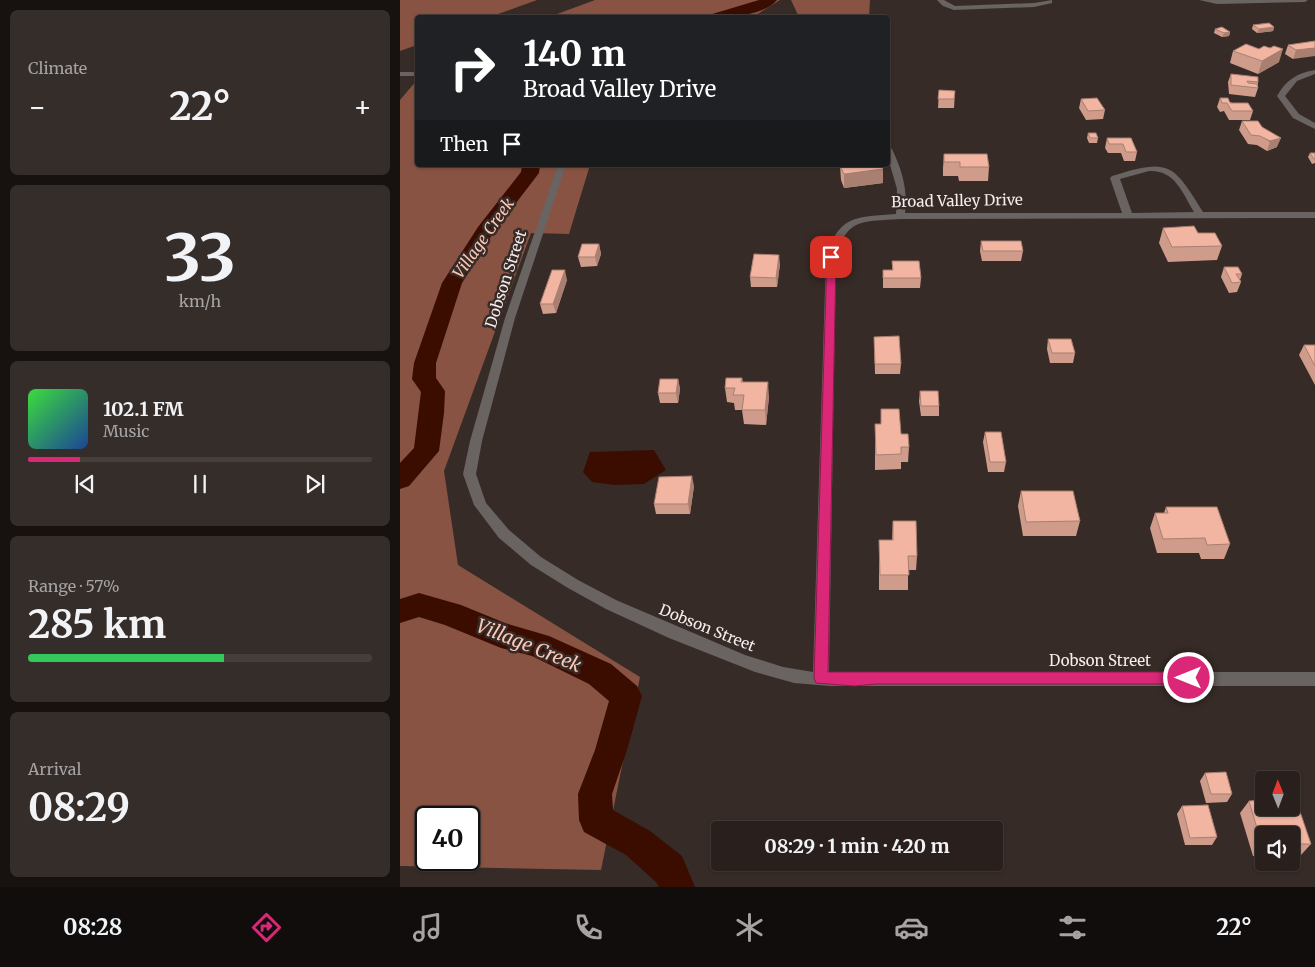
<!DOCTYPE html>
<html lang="en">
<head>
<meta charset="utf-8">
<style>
  body { margin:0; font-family:Merriweather,serif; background:#352d2a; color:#f1f3f6; height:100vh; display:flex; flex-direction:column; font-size:19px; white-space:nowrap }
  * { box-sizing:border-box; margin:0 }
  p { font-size:16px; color:#a5a3a4 }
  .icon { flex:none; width:28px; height:28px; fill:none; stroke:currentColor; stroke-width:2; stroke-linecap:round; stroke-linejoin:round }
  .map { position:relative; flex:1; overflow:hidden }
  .side { display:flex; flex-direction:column; gap:10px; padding:10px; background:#171210; width:400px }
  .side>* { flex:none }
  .hud { position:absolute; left:15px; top:15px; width:475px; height:152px; border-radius:5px; box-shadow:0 1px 4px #0004,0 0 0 1px #453e3b; background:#202124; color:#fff; overflow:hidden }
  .needle { width:32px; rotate:359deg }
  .tools { position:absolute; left:855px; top:771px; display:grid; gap:10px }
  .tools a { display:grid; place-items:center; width:45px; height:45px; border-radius:5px; background:#29201d; box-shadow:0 1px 4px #0004,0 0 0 1px #453e3b; font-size:25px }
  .speed { position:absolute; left:15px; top:806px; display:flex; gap:10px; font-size:25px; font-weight:700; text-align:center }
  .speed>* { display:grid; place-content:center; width:65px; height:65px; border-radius:50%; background:#29201d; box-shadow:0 1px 4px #0004,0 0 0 1px #453e3b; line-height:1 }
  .speed .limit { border:2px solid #111; border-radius:8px; background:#fff; color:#111 }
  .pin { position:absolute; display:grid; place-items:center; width:42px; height:42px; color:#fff; margin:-21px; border-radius:10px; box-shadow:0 2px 8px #0006 }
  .me { position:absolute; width:55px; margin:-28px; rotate:270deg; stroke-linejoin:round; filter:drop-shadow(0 0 4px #0008) }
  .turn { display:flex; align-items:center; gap:18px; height:105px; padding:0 25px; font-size:22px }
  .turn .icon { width:65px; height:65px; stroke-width:2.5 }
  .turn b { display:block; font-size:35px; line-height:42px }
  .then { display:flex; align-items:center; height:48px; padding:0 25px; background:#0003; gap:10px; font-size:19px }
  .big { font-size:38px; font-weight:700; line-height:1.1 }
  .side .widget { flex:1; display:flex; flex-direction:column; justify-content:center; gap:8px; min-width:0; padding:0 18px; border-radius:8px; background:#352d2a }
  .side .dial { align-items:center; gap:0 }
  .dial b { font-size:65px; line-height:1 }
  .song { display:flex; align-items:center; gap:15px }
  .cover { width:60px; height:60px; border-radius:8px; background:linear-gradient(135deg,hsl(120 70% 55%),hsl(220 70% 35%)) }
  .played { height:5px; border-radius:2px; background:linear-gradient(90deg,#db2777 15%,#453e3b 15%) }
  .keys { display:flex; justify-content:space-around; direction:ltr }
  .heat { display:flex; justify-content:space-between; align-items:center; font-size:28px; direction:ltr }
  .charge { height:8px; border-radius:4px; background:linear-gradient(90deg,#34c759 57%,#453e3b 0) }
  .trip { position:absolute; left:311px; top:821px; width:292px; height:50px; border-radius:5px; background:#29201d; box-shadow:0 1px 4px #0004,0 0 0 1px #453e3b; font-weight:700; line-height:50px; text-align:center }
  .dock { display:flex; height:80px; justify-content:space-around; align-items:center; background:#100d0c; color:#a5a3a4 }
  .dock .icon { width:35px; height:35px }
  .dock .active { color:#db2777 }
  .dock b { font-size:22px; color:#f1f3f6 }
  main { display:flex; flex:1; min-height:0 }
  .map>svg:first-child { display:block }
  .forest { fill:#885342; fill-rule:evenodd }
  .water { fill:#3a0d00 }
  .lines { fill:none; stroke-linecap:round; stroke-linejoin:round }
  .river { fill:#3a0d00; fill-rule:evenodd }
  .minor { fill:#696361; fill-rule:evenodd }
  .wall { fill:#cf9c8b }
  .shaded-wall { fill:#a97f71 }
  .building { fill:#f1b5a2; stroke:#a97f71 }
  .route { fill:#db2777; stroke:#8e194d }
  .labels { text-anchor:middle; stroke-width:5; stroke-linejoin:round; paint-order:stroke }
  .street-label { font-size:15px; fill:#f5edeb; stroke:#372b27 }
  .water-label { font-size:16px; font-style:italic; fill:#fbc7b7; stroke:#372b27 }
  .near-water-label { font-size:19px; font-style:italic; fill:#fbc7b7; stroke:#372b27 }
</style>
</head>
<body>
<main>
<section class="side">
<div class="widget"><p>Climate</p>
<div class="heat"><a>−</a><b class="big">22°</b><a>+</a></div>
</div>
<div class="widget dial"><b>33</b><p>km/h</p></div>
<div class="widget">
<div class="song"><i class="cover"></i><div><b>102.1 FM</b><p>Music</p></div></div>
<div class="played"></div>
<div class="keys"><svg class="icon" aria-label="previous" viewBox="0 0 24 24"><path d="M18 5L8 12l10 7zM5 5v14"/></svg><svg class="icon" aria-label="pause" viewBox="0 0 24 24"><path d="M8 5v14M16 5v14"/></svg><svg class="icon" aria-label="next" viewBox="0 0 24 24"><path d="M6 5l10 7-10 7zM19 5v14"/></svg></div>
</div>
<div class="widget"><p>Range · 57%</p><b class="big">285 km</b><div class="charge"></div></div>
<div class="widget"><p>Arrival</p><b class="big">08:29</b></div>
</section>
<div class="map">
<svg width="915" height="887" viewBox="0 0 915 887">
  <rect width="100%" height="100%" fill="#372b27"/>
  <g class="forest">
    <path d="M0 0H137L90 17 18 18 17 45 0 51Z"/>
    <path d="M195 0H380L353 17H149Z"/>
    <path d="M391 0H470L469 17H399Z"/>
    <path d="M17 80 18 165H190L169 234 131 233 44 471 58 565 240 677 201 870 0 866V100ZM26 818H69V860H26Z"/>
  </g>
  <path class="water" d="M254 450 266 470 244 484 215 485 192 482 183 472 190 452Z"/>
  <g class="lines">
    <g class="river">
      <path d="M359 0H377C364 16 326 18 307 18L309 15Z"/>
      <path d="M122 165H140L139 173 93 233 62 283 36 363V378L45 391 44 413 39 451 9 486 0 489V463L14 448 21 392 12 379 14 363 42 283 78 227 121 172Z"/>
      <path d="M19 593 61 605 105 623 149 636 211 664 237 686 242 696 227 750 212 794 213 810 250 831 282 856 295 887H259L256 882 226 855 184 832 179 820 178 794 195 750 209 701 189 684 132 656 101 648 45 625 19 617 0 623V599Z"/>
    </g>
    <g class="minor">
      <path d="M537 0H544L555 6 634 3 652 0V3L634 7 554 10 543 6Z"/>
      <path d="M799 0H908L905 2 817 4Z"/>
      <path d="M915 70V74L897 81 885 96 899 114 915 123V129L893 118 877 96C886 80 897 73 915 70Z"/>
      <rect x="0" y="72" width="18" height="4"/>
      <path d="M488 146 492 149C502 170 508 190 505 213H722L710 178 712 176C769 158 773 163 803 212H915V218L500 219C463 222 447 217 436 257L429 672H915V686H430L394 683 355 672 269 638 206 609 168 588 131 565 99 538 74 505 63 474 70 441 105 318 158 165H166L115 318 82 441 76 474 86 503 109 530 141 557 178 580 216 600 345 655 383 667 413 672 426 257C439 215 456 217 496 214L497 189 488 158ZM749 171C775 170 782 192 794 212L732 213 720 179Z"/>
    </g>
  </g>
  <g class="wall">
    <path d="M853 25 874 27 873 31 857 33 852 29Z"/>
    <path d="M815 29 830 32 829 36 822 37 814 33Z"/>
    <path d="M915 41 893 59 885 54 888 45Z"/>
    <path d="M833 51 879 62 858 74 830 63Z"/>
    <path d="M831 74 858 82V88L855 97 829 94 828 82Z"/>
    <path d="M539 90 555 91 554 108H538Z"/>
    <path d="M820 98 853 111 850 120H829L824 111 820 112 817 107Z"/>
    <path d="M681 99 705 110 703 119 686 120 679 108Z"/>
    <path d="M842 121 877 147 867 151 857 145 848 144 839 130Z"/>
    <path d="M688 133 698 138 697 143H689L687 138Z"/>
    <path d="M707 138H731L737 152 735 161H724L721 153H708L705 148Z"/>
    <path d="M910 153H915V163L912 164 908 157Z"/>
    <path d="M544 154 589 167 588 181H559L558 176H543V168Z"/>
    <path d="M440 166 483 183 444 188 441 180Z"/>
    <path d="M763 228 822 246 817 260 768 262 759 243Z"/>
    <path d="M581 241 623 251 621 261H582L580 251Z"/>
    <path d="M199 244 201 254 197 266 181 267 178 257Z"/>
    <path d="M492 261 521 278 520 288H483V270H492Z"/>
    <path d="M380 264 377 287H351L350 277Z"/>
    <path d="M824 267 842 274 840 280 841 282 837 292 829 293 821 277Z"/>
    <path d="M167 280 156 313 143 314 140 304Z"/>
    <path d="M474 337 501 364 500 374H475Z"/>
    <path d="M648 339 675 353 673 363H650L647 349Z"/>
    <path d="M904 345H915V385L899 355Z"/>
    <path d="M342 378 343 382 369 397 366 425 344 424 342 410H335L334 403 327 402 325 388Z"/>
    <path d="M278 379 280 389 278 403H260L258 393Z"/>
    <path d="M520 391 539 406V416H521L519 401Z"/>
    <path d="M481 409 501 434 509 447 508 462H501V469L475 470V424H481Z"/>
    <path d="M585 432 606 462 604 472H588L583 442Z"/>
    <path d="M294 486 290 514H256L254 504Z"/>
    <path d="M621 491 680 521 676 536H623L618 506Z"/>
    <path d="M766 507 830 544 824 559H801L799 553H757L750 528 755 513H764Z"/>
    <path d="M493 521 517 556 516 570H508V590H479V540H492Z"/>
    <path d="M805 773 832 794 827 802 806 803 800 781Z"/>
    <path d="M849 801 911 844 901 855 891 856V835H864V856H853L840 813Z"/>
    <path d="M782 806 817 837 812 845H785L777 814Z"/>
  </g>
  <g class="shaded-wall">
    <path d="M874 27 873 31 857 33 859 29Z"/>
    <path d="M830 32 829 36 822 37 824 33Z"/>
    <path d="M915 48V56L893 59 896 50Z"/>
    <path d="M883 49 879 62 858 74 862 61Z"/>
    <path d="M881 138 877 147 867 151 870 141Z"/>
    <path d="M483 169V183L444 188V174Z"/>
    <path d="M199 244 201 254 197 266 195 257Z"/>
    <path d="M379 255 380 264 377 287 376 278Z"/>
    <path d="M165 270 167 280 156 313 153 304Z"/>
    <path d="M278 379 280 389 278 403 276 393Z"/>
    <path d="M368 382 369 397 366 425 365 410Z"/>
    <path d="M292 476 294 486 290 514 288 504Z"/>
  </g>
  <g class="building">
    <path d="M869 23 874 27 859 29 853 25Z"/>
    <path d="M822 27 830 32 824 33 815 29Z"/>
    <path d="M915 41V48L896 50 888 45Z"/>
    <path d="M846 44 859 49 864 46 870 48 874 46 883 49 862 61 833 51Z"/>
    <path d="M831 74 858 77V82L847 81 848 83 857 84 858 88 831 85Z"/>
    <path d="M539 90 555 91 554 99H538Z"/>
    <path d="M697 98 705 110 688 111 681 99Z"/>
    <path d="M820 98H828L830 103H848L853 111H832L827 103H822Z"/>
    <path d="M842 121H858L862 127 881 138 870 141 860 136 851 135Z"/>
    <path d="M688 133H696L698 138H690Z"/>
    <path d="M707 138H731L737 152H726L723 144H709Z"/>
    <path d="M910 153H915V159H914Z"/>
    <path d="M544 154H587L589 167H560V162H544Z"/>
    <path d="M447 165H481L483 169 444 174 440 166Z"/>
    <path d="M794 226 798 233H815L822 246 772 247 763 228Z"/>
    <path d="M581 241H621L623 251H583Z"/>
    <path d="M182 244H199L195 257H178Z"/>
    <path d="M354 254 379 255 376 278 350 277Z"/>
    <path d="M492 261H519L521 278H483V270H493Z"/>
    <path d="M824 267H838L842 274H836L841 282 832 283Z"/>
    <path d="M152 270H165L153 304H140Z"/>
    <path d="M499 336 501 364H475L474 337Z"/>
    <path d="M648 339H671L675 353H652Z"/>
    <path d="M904 345H915V366Z"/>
    <path d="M326 378H342L341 382H368L365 410H342L344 395H333L335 388H325Z"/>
    <path d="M260 379H278L276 393H258Z"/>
    <path d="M520 391H538L539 406H521Z"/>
    <path d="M481 409H499L501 434H508L509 447H501V454L476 455 475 424H481Z"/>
    <path d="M585 432H601L606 462H590Z"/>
    <path d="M292 476 288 504H254L259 477Z"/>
    <path d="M621 491H673L680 521 626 522Z"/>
    <path d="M766 507H817L830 544 807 545 805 538 763 539 755 513H768Z"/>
    <path d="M493 521H516L517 556H508L509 575H480L479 540H493Z"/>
    <path d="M826 772 832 794H811L805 773Z"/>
    <path d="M864 800V808H891V800H896L911 844H891V835H864V845H862L849 801Z"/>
    <path d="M808 805 817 837 790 838 782 806Z"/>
  </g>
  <path class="route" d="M431 254 436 257 428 672H789L794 674 796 678 794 682 789 684H477L454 686 416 683 414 678 427 257Z"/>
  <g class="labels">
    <g class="street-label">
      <text transform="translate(557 201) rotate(-1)" y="5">Broad Valley Drive</text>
      <text transform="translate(106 279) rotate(-72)" y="5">Dobson Street</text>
      <text transform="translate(307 628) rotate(22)" y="5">Dobson Street</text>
      <text x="700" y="666">Dobson Street</text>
    </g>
    <g class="water-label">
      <text transform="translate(83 238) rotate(-55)" y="6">Village Creek</text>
    </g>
    <g class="near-water-label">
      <text transform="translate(129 645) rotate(22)" y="7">Village Creek</text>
    </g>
  </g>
</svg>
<div class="tools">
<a><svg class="needle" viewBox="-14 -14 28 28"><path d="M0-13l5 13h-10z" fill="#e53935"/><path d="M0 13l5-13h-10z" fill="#a5a3a4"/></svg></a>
<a><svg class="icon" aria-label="sound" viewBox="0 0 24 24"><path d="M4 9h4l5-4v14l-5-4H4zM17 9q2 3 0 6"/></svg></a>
</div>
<div class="speed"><div class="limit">40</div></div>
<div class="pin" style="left:431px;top:257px;background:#d93025"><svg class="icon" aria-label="arrive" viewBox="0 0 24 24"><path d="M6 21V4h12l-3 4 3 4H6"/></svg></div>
<svg class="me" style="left:789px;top:678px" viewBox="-20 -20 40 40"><circle r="17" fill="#db2777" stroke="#fff" stroke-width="3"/><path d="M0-11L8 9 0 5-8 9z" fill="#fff"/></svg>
<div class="trip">08:29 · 1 min · 420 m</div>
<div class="hud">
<div class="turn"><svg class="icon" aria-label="right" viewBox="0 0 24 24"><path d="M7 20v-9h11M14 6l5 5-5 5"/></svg><div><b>140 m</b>Broad Valley Drive</div></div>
<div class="then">Then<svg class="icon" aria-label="arrive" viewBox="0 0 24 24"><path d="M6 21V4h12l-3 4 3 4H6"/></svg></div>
</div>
</div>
</main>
<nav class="dock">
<b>08:28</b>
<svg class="icon active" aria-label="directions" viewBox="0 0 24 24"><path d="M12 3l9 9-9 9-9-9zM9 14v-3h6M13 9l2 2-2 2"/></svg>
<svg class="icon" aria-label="music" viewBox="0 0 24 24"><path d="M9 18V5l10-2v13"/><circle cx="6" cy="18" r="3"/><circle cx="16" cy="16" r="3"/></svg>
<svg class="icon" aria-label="phone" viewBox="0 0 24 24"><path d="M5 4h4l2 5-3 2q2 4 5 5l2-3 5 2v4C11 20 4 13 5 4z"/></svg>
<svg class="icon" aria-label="climate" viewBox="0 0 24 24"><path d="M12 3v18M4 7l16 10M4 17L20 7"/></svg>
<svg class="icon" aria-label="car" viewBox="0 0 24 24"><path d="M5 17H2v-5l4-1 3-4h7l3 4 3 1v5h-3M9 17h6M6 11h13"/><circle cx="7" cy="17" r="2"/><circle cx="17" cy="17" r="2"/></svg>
<svg class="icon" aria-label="filters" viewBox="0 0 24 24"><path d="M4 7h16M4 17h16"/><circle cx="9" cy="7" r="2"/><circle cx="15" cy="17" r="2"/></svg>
<b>22°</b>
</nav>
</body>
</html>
